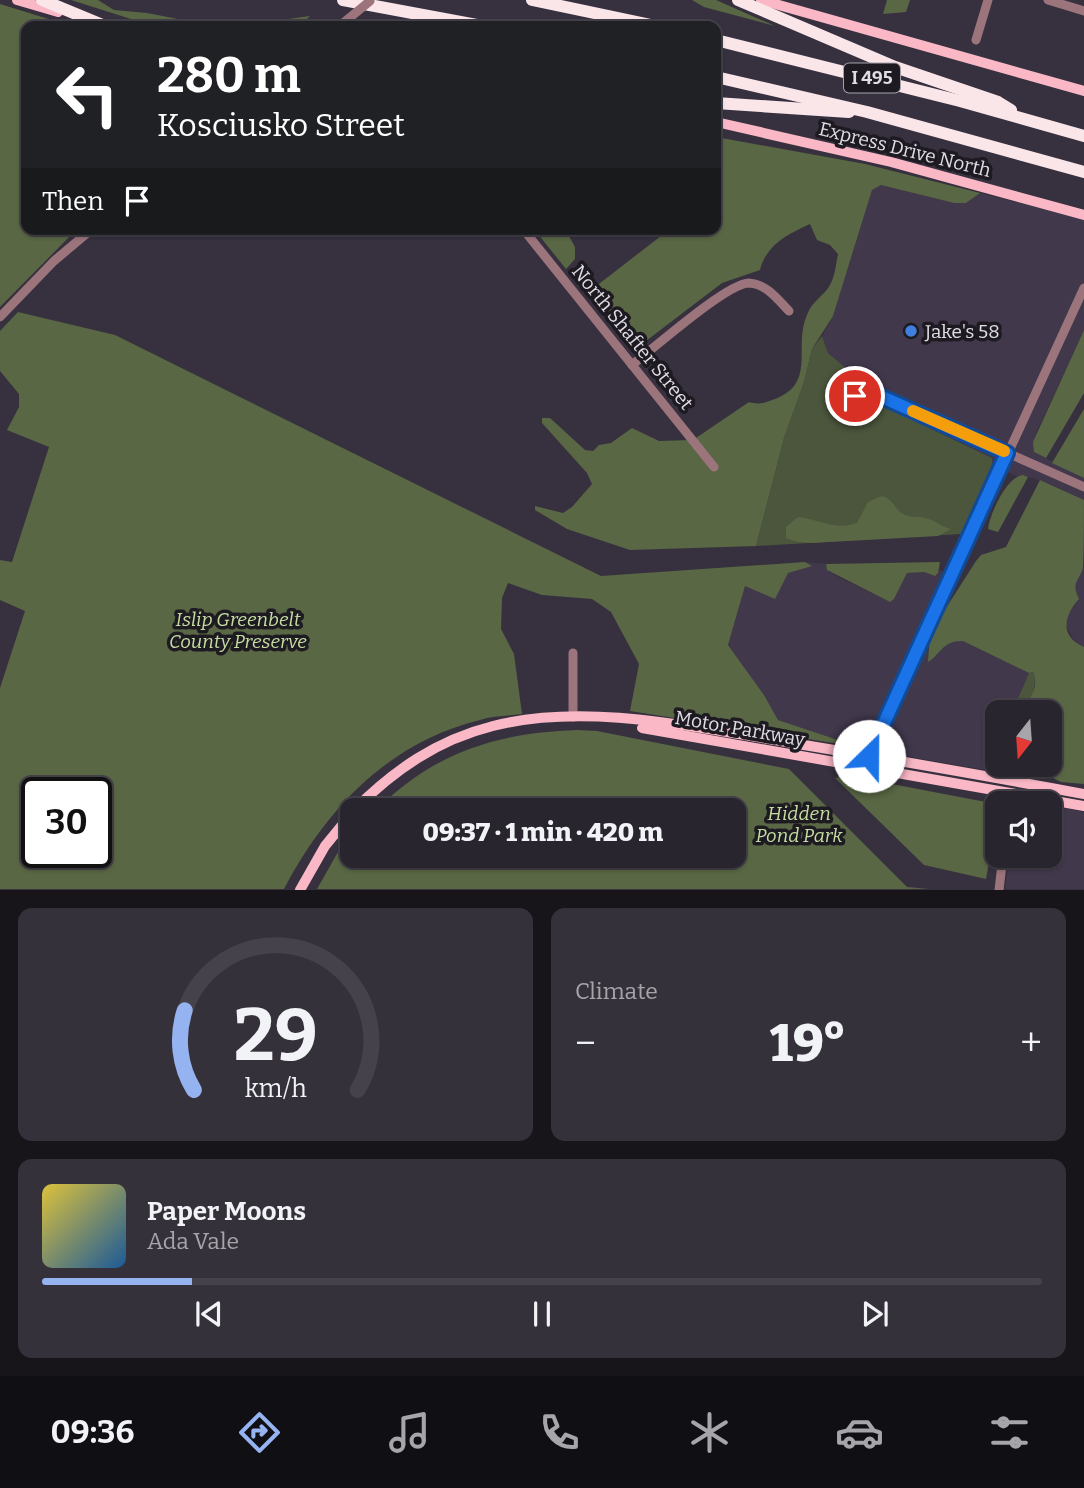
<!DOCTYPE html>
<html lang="en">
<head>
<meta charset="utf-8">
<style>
  body { margin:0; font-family:Bitter,serif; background:#35313b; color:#f1f3f6; height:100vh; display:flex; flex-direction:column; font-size:26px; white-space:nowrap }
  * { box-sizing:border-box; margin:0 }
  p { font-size:23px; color:#a5a5aa }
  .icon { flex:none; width:38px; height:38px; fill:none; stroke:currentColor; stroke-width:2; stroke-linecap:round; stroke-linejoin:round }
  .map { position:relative; height:890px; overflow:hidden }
  .panel { display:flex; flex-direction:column; gap:18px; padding:18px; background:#17141a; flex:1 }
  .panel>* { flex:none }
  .banner { position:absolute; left:21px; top:21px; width:700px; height:214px; border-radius:14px; box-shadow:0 2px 5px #0004,0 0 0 2px #45424b; background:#202124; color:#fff; overflow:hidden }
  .needle { width:46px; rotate:197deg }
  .buttons { position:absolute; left:985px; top:700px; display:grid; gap:14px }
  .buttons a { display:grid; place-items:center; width:77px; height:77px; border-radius:14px; background:#29252f; box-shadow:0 2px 5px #0004,0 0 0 2px #45424b; font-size:35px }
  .speed { position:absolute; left:21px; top:777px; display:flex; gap:14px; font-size:35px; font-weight:700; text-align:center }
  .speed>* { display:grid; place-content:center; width:91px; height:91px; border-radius:50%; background:#29252f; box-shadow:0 2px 5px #0004,0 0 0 2px #45424b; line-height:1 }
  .speed .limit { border:4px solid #111; border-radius:10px; background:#fff; color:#111 }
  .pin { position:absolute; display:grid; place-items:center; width:60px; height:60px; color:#fff; margin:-30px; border:4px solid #fff; border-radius:50%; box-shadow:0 2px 7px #0007 }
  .me { position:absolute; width:77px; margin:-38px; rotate:23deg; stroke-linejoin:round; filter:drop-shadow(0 0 5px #0008) }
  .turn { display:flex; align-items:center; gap:24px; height:147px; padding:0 21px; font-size:32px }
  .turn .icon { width:91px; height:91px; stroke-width:2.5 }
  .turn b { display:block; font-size:49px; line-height:60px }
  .then { display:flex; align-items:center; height:66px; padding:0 21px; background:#0003; gap:14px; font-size:26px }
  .big { font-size:52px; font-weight:800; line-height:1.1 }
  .panel .widget { flex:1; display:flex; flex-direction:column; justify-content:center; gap:10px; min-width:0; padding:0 24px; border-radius:14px; background:#35313b }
  .panel .dial { align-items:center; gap:0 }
  .dial svg { height:182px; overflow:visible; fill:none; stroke:#45424b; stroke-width:7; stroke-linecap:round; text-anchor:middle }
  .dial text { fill:#f1f3f6; stroke:none }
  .song { display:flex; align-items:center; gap:21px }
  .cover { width:84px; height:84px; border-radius:10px; background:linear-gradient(135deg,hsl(50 70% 55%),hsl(210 70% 35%)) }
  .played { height:7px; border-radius:4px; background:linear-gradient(90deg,#95b2f1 15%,#45424b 15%) }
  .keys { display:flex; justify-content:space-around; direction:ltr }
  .heat { display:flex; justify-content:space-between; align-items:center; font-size:38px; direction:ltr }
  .panel .tiles { flex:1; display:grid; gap:18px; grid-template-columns:1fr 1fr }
  .widget:last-child { grid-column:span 2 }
  .trip { position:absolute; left:340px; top:798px; width:406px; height:70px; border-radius:14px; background:#29252f; box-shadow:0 2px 5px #0004,0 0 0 2px #45424b; font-weight:800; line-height:70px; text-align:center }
  .menu { display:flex; height:112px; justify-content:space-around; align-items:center; background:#100f13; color:#a5a5aa }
  .menu .icon { width:49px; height:49px }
  .menu .active { color:#95b2f1 }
  .menu b { font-size:32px; color:#f1f3f6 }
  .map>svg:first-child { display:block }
  .built { fill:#41384c }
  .green { fill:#4c563d }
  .forest { fill:#596744; fill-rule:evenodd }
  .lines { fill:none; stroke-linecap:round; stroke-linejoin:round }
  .minor { stroke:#9c747c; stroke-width:9 }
  .major { stroke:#fab8c6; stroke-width:10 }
  .highway { stroke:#fae5e9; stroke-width:12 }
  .minor-bridge { stroke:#9c747c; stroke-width:9 }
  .route-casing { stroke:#114b97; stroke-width:18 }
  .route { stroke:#1a73e8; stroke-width:12 }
  .slow { stroke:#f59e0b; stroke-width:12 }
  .shop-dot { fill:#3f7fe0; stroke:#1d1a21; stroke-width:2.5 }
  .labels { text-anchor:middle; stroke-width:7; stroke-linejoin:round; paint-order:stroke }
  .shield { fill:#1d1a21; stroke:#a6a2ab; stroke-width:2 }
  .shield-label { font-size:18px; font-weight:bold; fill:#e1dde6 }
  .street-label { font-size:19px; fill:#e1dde6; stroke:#1d1a21 }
  .poi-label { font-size:19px; fill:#e1dde6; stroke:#1d1a21; text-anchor:start }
  .park-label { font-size:19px; font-style:italic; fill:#c6dea1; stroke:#1d1a21 }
</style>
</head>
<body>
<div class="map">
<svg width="1084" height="890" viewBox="0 0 1084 890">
  <rect width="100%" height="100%" fill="#37313f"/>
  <g class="built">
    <path d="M881 185 954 203H966L980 193 1084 220V330L1036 433 1034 452 1084 478V500L1048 483 1023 475 1016 476 992 465V458L882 405 863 413 854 412 843 408 836 401 840 385 854 375 828 353 822 336 833 316 872 190Z"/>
    <path d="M805 562 826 564 827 570 836 576 890 602 894 599 907 573 924 572 935 576 939 570 950 574 930 633 927 648 933 659 942 646 953 640 963 641 1029 673 1012 712H998L997 748 986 770 869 750 778 720 764 695 728 645 745 586 811 565Z"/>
    <path d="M1084 567V647L1076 643 1066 626V618L1079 600 1075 591V582Z"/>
    <path d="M1050 806 1084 812V889H1005L1009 856H1050Z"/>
  </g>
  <g class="green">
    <path d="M822 336 828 353 854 375C843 382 837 387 836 401 850 416 864 414 881 405L992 458V465L961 534 756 546 784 438 804 382 812 349Z"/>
    <path d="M1033 672 1036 676 1033 693 1022 712H1012L1029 673Z"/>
  </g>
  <g class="forest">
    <path d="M71 0H98L114 10 147 13 183 20 198 26H153Z"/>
    <path d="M692 0H716L775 26 704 7Z"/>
    <path d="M887 0H910L906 12 883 14Z"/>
    <path d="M0 4 71 26H26V229H77L0 307Z"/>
    <path d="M310 16 300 26H238Z"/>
    <path d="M716 137 865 164 980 193 966 203H954L881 185 872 190 833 316 812 349 804 382 784 438 756 546 630 550 567 529 535 510V506L563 513 572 507 592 484 587 473 542 423V418H550L585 450 593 451 599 445 611 443 632 428 659 441 693 440 749 402C759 405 764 403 775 399 817 383 793 347 807 315 812 301 823 297 830 285 835 276 836 264 838 254L830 245 817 240 810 224C788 234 766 245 760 270L722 283 642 344 637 346 631 343 593 294 595 287 670 229H716Z"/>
    <path d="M534 229H565L575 247V259L566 269Z"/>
    <path d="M18 312 115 335 601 576 805 562 812 566 788 573 775 599 745 586 728 645 764 695 778 720 859 747 630 711 639 664 611 612 592 599 542 595 508 583 502 598 501 629 514 654 522 714C508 716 493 716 480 720 389 742 326 809 284 889H0V688L25 611 0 600V560L12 562 49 447 7 430 19 407V394L0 371V331ZM37 793H96V852H37Z"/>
    <path d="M1084 330V393L1046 458 1034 452 1033 442Z"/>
    <path d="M1084 409V478L1052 463Z"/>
    <path d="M1023 475 1028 477 998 532 988 529C990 513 1007 476 1023 475Z"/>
    <path d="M1040 480 1084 500C1084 515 1084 555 1083 568 1078 583 1071 582 1079 599 1064 616 1059 636 1084 647V784L1061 782 1045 774H1031L1008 765H1050V712H1022C1029 700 1040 686 1033 672L1029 673 963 641C943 640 942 653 928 662L930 633 976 561 981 555 1006 547Z"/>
    <path d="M882 496C894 499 894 509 903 514 911 518 918 516 925 518 934 520 942 527 951 529L938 536 811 543 798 542 786 538V527L798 517C819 519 835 531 857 523L868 502Z"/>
    <path d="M940 562 938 573 935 576 924 572 907 573 894 599 890 602 827 570 826 564Z"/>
    <path d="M577 730 597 731 789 769 907 887 929 889H317L338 852 352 837V856H733V810H376C435 752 496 733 577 730Z"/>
    <path d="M850 776 986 802 998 812 986 879 924 865 835 778Z"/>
  </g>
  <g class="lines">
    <g class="minor">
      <path d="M1048 0 1084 11"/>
      <path d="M976 40 988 0"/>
      <path d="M523 229 714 467"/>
      <path d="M0 317 54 261 92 229"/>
      <path d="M632 365C653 349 727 283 749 283 767 284 778 300 789 311"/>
      <path d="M855 396 882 397 1084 487"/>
      <path d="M573 653V717"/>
      <path d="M867 768 873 747 1084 288"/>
      <path d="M999 890 1003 856"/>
    </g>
    <g class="major">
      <path d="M17 0 58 12"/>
      <path d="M761 0 1084 91"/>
      <path d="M716 122 891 162 1084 215"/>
      <path d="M642 728 1084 806"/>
      <path d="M354 810C394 770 437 740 493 726 587 702 697 728 792 743 889 759 987 776 1084 794"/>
      <path d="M300 890 325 846 352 813"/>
    </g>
    <g class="highway">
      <path d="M42 0 105 26"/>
      <path d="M343 0 482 26"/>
      <path d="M532 0 656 26"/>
      <path d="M738 0 895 67 998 102 1011 110"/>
      <path d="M716 40 960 101 1084 136"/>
      <path d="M716 77 867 112 1084 172"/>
      <path d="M716 103 849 112"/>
    </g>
    <path class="minor-bridge" d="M342 24 370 1"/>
  </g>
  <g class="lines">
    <defs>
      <path id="route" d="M855 396 882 397 1007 453 869 756"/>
    </defs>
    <use href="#route" class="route-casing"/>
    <use href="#route" class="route"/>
    <path class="slow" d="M913 411 1004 451"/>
  </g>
  <circle class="shop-dot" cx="911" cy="331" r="7"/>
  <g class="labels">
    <rect class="shield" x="844" y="63.5" width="56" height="29" rx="5"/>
    <g class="shield-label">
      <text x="872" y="84">I 495</text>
    </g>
    <g class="street-label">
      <text transform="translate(905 149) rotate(14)" y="7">Express Drive North</text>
      <text transform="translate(633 337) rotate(51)" y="7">North Shafter Street</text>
      <text transform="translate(740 728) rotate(10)" y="7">Motor Parkway</text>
    </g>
    <g class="poi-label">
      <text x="925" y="338">Jake's 58</text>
    </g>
    <g class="park-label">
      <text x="238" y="626">Islip Greenbelt<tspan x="238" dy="22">County Preserve</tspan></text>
      <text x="799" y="820">Hidden<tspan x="799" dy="22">Pond Park</tspan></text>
    </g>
  </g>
</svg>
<div class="buttons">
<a><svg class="needle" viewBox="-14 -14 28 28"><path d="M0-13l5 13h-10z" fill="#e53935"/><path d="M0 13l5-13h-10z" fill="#a5a5aa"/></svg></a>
<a><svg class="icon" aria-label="sound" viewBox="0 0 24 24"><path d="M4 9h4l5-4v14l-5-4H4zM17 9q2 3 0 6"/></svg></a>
</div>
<div class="speed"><div class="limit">30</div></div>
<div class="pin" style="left:855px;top:396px;background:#d93025"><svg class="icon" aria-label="arrive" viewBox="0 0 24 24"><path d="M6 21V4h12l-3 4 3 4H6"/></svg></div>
<svg class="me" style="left:869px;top:756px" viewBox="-20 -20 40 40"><circle r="19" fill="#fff"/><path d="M0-13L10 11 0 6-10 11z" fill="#1a73e8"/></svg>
<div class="trip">09:37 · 1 min · 420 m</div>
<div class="banner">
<div class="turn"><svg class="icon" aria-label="left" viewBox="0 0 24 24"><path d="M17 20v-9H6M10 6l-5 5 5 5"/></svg><div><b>280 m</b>Kosciusko Street</div></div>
<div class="then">Then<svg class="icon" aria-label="arrive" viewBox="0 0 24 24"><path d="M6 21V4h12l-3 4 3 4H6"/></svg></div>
</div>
</div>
<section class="panel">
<div class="tiles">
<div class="widget dial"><svg viewBox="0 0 100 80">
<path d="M14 69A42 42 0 1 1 86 69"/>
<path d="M14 69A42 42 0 0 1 10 34" stroke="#95b2f1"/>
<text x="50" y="56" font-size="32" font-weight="700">29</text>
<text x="50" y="72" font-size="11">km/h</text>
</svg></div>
<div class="widget"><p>Climate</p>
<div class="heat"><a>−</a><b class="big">19°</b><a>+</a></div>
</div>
<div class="widget">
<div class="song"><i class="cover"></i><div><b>Paper Moons</b><p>Ada Vale</p></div></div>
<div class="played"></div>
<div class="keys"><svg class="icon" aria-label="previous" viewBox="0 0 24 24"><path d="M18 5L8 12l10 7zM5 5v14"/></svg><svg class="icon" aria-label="pause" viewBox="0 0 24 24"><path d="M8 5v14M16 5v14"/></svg><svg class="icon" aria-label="next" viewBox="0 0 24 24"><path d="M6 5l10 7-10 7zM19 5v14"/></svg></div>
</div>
</div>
</section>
<nav class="menu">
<b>09:36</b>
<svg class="icon active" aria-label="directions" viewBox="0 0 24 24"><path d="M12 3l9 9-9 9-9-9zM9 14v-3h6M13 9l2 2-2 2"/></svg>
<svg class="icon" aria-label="music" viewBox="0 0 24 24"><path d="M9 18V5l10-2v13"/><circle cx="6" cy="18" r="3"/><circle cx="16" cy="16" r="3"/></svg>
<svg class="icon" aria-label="phone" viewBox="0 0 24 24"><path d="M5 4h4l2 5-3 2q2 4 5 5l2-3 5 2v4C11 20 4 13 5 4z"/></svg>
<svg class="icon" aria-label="climate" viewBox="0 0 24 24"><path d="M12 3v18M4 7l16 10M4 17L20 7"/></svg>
<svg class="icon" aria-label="car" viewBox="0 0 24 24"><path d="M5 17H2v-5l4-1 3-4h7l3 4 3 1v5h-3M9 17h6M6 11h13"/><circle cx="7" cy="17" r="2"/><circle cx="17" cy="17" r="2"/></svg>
<svg class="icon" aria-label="filters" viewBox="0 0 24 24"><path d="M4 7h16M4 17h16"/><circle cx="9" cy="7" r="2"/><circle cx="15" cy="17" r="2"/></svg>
</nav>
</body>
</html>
